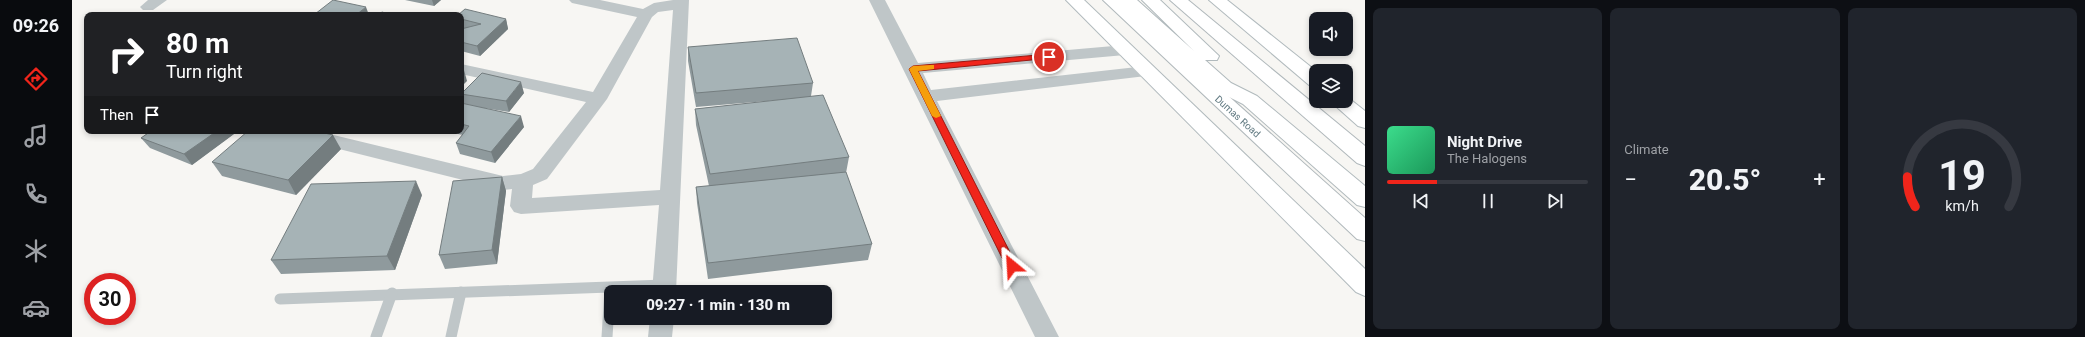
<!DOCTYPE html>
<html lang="en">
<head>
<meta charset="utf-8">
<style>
  body { margin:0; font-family:Roboto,sans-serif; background:#20242c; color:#f1f3f6; height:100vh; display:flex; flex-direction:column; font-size:15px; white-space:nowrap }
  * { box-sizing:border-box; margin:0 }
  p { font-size:13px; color:#9ea1a6 }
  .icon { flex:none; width:22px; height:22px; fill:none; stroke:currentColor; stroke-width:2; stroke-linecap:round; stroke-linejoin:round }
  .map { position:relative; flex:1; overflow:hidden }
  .panel { display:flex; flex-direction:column; gap:8px; padding:8px; background:#0d0f14; width:720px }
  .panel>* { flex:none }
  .banner { position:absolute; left:12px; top:12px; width:380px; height:122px; border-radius:8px; box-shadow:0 2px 6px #0003; background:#202124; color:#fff; overflow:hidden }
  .buttons { position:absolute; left:1237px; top:12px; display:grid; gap:8px }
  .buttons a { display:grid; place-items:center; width:44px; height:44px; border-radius:8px; background:#171b24; box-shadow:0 2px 6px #0003; font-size:20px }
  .speed { position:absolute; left:12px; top:273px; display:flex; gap:8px; font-size:20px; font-weight:700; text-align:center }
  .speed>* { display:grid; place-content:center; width:52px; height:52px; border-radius:50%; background:#171b24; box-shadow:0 2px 6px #0003; line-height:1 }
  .speed .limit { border:6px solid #d22; background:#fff; color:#111 }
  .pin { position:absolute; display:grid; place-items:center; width:34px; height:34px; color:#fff; margin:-17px; border:2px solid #fff; border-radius:50%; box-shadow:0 1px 4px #0007 }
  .me { position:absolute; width:44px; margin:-22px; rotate:333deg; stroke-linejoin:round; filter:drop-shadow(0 0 3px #0008) }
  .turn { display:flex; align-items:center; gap:14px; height:84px; padding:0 16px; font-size:18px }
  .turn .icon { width:52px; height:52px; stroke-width:2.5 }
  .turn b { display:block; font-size:28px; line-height:34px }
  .then { display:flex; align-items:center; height:38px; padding:0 16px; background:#0003; gap:8px; font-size:15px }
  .big { font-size:30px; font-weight:800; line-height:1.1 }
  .panel .tile { flex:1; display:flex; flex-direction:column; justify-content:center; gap:6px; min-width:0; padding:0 14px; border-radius:8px; background:#20242c }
  .panel .dial { align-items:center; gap:0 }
  .dial svg { height:104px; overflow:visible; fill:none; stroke:#363941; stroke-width:7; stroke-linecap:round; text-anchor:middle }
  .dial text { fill:#f1f3f6; stroke:none }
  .song { display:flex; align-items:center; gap:12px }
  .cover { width:48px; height:48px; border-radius:6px; background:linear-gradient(135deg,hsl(150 70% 55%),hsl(150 70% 35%)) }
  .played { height:4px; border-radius:2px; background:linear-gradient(90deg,#f0251b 25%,#363941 25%) }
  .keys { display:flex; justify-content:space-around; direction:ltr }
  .heat { display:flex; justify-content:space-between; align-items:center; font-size:22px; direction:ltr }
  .panel .tiles { flex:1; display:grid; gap:8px; grid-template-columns:repeat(3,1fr) }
  .trip { position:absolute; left:532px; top:285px; width:228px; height:40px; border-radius:8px; background:#171b24; box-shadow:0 2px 6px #0003; font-weight:800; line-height:40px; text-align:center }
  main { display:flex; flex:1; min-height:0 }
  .tab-bar { display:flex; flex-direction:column; width:72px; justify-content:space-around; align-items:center; background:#090b0e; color:#9ea1a6 }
  .tab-bar .icon { width:28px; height:28px }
  .tab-bar .on { color:#f0251b }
  .tab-bar b { font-size:18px; color:#f1f3f6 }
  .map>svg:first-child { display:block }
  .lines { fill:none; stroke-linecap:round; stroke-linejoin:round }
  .secondary-casing { stroke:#b1babd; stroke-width:2 }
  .primary-casing { stroke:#b0b8bb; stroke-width:2 }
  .lane { stroke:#bfc6c8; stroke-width:11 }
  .street { fill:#bfc6c8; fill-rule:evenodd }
  .secondary { fill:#fff; fill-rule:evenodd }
  .primary { fill:#fff; fill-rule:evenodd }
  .wall { fill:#8f9a9d }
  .shaded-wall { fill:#747d7f }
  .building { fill:#a6b3b6; stroke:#747d7f }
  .route { fill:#f0251b; stroke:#9c1812 }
  .slow { fill:#f59e0b }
  .labels { text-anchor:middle; stroke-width:4; stroke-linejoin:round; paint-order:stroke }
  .street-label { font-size:10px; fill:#607981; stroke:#fff }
</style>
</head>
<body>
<main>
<nav class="tab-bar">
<b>09:26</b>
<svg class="icon on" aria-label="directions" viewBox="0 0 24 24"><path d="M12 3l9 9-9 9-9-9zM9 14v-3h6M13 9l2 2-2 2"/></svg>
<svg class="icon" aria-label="music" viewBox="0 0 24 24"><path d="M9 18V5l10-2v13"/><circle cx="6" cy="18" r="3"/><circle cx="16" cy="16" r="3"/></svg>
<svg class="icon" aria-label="phone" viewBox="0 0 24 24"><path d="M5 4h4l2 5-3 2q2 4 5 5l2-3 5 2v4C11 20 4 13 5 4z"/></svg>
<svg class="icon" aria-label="climate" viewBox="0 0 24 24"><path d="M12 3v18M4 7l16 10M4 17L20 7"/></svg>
<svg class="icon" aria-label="car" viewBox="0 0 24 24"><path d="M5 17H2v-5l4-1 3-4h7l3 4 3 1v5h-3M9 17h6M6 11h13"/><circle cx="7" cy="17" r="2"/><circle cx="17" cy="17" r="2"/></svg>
</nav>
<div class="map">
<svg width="1293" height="337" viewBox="0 0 1293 337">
  <rect width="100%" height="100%" fill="#f7f6f3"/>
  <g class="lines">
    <defs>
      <g id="secondary">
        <path d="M994 0H1012L1293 269V296L1284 292Z"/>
        <path d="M1047 0H1065L1122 51 1070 0H1088L1147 56 1145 60H1133L1159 83 1185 96 1293 186V207L1285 205 1171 104 1145 91 1065 20Z"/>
        <path d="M1137 0H1155L1244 71V87L1237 85Z"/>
        <path d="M1274 96 1293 111V128L1286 126 1258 101H1274Z"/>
      </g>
      <g id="primary">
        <path d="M1031 0H1049L1293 218V241L1285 239Z"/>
        <path d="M1098 0H1116L1293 146V166L1285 163Z"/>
      </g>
    </defs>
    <use href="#secondary" class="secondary-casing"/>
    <use href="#primary" class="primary-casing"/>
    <g class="lane">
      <path d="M208 299 592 285"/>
      <path d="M304 337 320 293"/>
      <path d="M379 337 389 292"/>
      <path d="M535 337 538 289"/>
    </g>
    <g class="street">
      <path d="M76 0H95L81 10H71L68 7Z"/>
      <path d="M497 0H528L571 9 582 3 601 0H617L604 292H580L587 205 449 214 442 212 438 206 440 189 431 190 219 137 212 135 210 131H245L431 176 449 174 461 169 514 102 389 74V64L521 92 565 17 500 3ZM601 10 588 190 460 198 461 185 475 179 535 99 580 17 586 12Z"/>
      <path d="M797 0H813L846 63 1053 45 1059 46 1061 50 1059 54 1053 55 851 73 859 90 1074 66 1080 67 1083 71 1080 75 1074 76 865 101 987 337H963Z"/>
      <path d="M578 318H602L600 337H576Z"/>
    </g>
    <use href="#secondary" class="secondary"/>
    <use href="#primary" class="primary"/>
  </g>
  <g class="wall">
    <path d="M333 0H369L362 6Z"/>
    <path d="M389 15 434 19 436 29 408 56 389 51Z"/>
    <path d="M616 47 741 83 739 96 777 157 774 173 800 244 796 260 636 279 625 203 624 187 637 186 624 125 623 109 708 100 624 107 616 61Z"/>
    <path d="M452 93 437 112 412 108 452 127 423 163 388 154 384 143 391 135 371 131H389V103L392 104 389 94Z"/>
    <path d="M79 131H166L120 165 78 148 69 138Z"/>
    <path d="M269 149 224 195 150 176 140 162Z"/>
    <path d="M430 177 434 191 425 264 373 269 367 255Z"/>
    <path d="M350 195 323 270 209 274 199 260Z"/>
  </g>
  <g class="shaded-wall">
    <path d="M360 0H369L362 6Z"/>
    <path d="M294 7 297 15H284Z"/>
    <path d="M434 19 436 29 408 56 405 46Z"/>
    <path d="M392 70 395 81 389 87V73Z"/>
    <path d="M449 82 452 93 437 112 434 101Z"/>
    <path d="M449 116 452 127 423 163 419 152Z"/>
    <path d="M145 131H166L120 165 112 154Z"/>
    <path d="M261 135 269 149 224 195 216 180Z"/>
    <path d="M430 177 434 191 425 264 420 250Z"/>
    <path d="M344 181 350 195 323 270 315 256Z"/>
  </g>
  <g class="building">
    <path d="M261 0 294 7 284 15H248L243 14Z"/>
    <path d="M393 9 434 19 405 46 389 42V29L409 24 389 19V15H386Z"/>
    <path d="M310 12 320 15H306Z"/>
    <path d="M725 38 741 83 624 93 616 47Z"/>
    <path d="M389 70H392L389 73Z"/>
    <path d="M410 73 449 82 434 101 389 94Z"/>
    <path d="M751 95 777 157 638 174 623 109Z"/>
    <path d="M389 103 449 116 419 152 384 143 397 126 389 124Z"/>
    <path d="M79 131H145L112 154 69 138Z"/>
    <path d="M176 131H244L261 135 216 180 140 162Z"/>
    <path d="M774 172 800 244 636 263 624 187Z"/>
    <path d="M430 177 420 250 367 255 381 181Z"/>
    <path d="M344 181 315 256 199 260 239 184Z"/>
  </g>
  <path class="route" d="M977 54 981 57 980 58 846 71 945 266 940 270 934 266 837 69 841 66Z"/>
  <path class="slow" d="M859 65H862V69L846 71 869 116 864 118 860 116 837 69 841 66Z"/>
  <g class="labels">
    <g class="street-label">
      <text transform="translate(1166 116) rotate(42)" y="4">Dumas Road</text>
    </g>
  </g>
</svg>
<div class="buttons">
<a><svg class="icon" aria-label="sound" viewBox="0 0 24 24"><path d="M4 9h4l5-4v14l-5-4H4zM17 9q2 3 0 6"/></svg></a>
<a><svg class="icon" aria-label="layers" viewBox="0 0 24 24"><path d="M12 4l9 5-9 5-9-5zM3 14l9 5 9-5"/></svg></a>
</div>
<div class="speed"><div class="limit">30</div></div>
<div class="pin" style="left:977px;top:57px;background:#d93025"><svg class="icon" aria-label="arrive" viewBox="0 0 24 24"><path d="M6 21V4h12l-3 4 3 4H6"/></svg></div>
<svg class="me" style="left:940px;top:266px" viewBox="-20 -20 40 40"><path d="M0-17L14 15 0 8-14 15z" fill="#f0251b" stroke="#fff" stroke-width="4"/></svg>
<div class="trip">09:27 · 1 min · 130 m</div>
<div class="banner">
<div class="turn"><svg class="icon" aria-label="right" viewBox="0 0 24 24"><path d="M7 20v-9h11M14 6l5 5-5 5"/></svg><div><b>80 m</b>Turn right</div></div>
<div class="then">Then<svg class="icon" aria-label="arrive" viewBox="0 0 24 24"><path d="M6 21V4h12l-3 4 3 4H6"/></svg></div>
</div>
</div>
<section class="panel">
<div class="tiles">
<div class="tile">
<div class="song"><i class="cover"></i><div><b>Night Drive</b><p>The Halogens</p></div></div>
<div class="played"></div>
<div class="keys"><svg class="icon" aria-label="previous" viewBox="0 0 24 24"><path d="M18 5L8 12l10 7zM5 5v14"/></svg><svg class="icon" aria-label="pause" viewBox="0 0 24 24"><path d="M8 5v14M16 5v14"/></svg><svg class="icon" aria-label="next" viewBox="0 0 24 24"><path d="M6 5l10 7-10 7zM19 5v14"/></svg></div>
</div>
<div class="tile"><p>Climate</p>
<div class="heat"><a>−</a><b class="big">20.5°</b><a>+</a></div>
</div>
<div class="tile dial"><svg viewBox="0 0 100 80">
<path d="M14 69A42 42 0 1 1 86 69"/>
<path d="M14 69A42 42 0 0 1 8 46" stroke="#f0251b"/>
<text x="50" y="56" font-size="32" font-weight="700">19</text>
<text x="50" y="72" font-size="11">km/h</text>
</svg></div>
</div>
</section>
</main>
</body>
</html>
